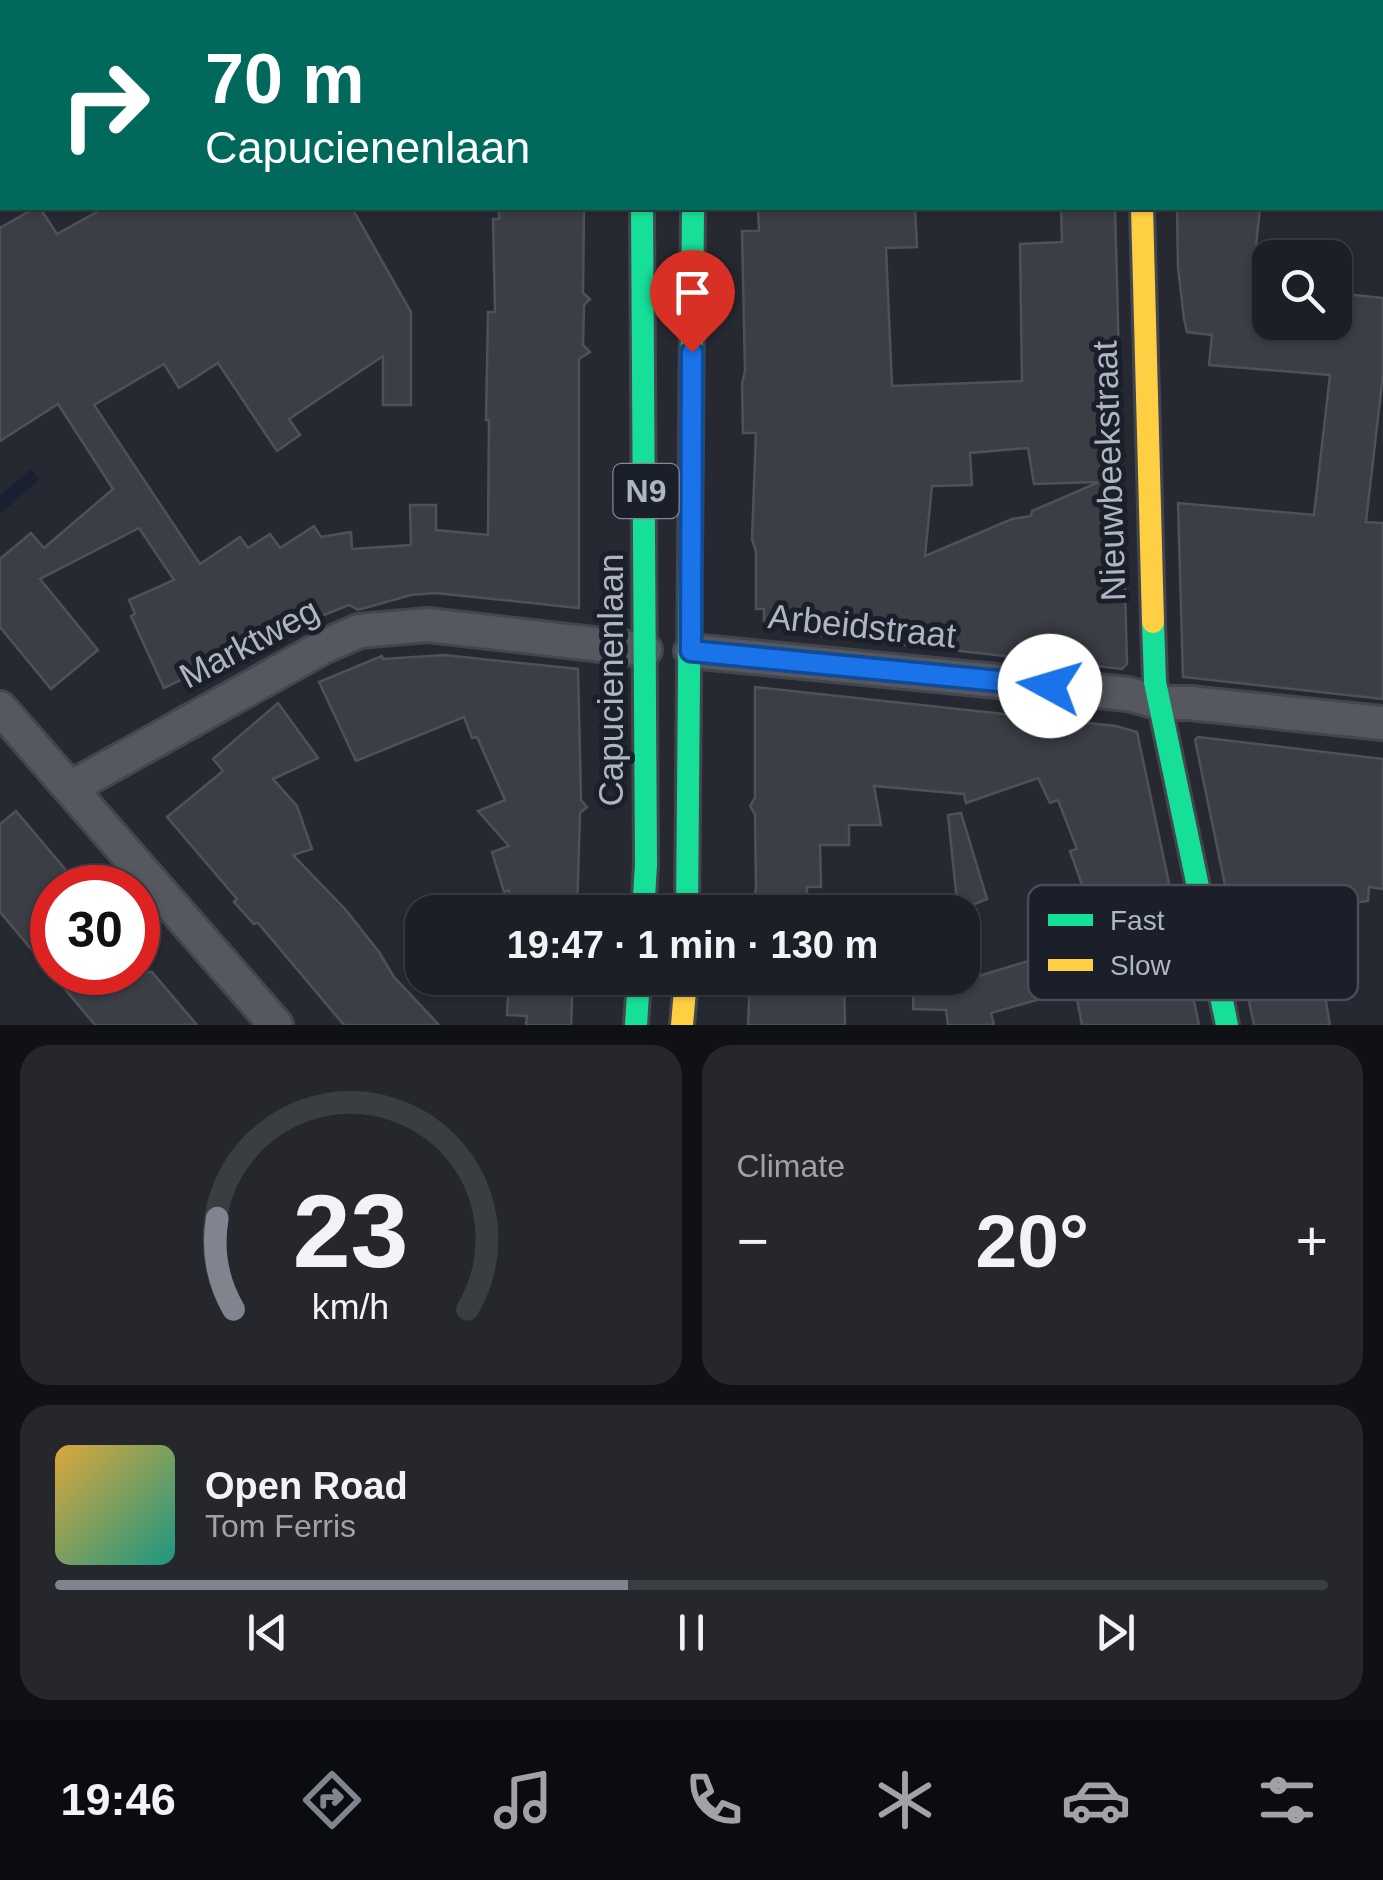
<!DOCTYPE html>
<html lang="en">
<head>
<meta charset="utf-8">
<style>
  body { margin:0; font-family:Arial,sans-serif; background:#25272d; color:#f1f3f6; height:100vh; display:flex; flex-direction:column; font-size:38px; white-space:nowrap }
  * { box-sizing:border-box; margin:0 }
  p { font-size:32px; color:#a0a2a7 }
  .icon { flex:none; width:55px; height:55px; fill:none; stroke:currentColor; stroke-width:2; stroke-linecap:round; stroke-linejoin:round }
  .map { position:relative; height:1025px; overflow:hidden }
  .panel { display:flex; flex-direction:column; gap:20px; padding:20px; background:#0f1114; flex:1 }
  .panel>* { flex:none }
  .guide { position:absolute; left:0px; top:0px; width:1385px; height:210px; box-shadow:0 2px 8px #0004,0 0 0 2px #3a3d42; background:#00695c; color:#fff; overflow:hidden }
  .buttons { position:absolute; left:1252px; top:240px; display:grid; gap:20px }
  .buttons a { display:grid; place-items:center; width:100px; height:100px; border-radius:20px; background:#1c1f25; box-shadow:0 2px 8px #0004,0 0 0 2px #3a3d42; font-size:50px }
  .speed { position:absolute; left:30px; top:865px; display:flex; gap:20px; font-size:50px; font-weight:700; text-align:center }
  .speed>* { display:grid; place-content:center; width:130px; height:130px; border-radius:50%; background:#1c1f25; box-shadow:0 2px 8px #0004,0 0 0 2px #3a3d42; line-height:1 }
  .speed .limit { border:15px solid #d22; background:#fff; color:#111 }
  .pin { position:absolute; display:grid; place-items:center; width:85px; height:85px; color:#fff; margin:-102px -42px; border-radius:50% 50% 50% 0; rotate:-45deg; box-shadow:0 0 10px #0007 }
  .pin .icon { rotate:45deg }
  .me { position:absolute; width:110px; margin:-55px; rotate:276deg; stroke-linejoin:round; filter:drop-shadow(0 0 8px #0008) }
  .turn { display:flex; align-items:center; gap:35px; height:210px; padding:0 40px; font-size:45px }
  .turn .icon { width:130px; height:130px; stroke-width:2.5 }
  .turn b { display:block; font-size:70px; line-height:85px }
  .big { font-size:75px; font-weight:800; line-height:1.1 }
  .panel .card { flex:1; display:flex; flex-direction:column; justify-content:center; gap:15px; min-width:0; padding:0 35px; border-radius:30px; background:#25272d }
  .panel .dial { align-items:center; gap:0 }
  .dial svg { height:260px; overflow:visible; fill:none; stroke:#3a3d42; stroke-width:7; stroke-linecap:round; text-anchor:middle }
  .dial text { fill:#f1f3f6; stroke:none }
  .song { display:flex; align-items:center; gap:30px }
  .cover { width:120px; height:120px; border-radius:15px; background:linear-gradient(135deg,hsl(40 70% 55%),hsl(170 70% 35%)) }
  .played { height:10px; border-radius:5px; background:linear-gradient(90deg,#7f848f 45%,#3a3d42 45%) }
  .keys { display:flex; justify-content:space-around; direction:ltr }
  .heat { display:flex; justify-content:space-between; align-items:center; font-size:55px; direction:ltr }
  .panel .tiles { flex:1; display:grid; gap:20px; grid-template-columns:1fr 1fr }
  .card:last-child { grid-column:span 2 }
  .trip { position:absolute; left:405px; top:895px; width:575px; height:100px; border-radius:30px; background:#1c1f25; box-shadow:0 2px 8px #0004,0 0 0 2px #3a3d42; font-weight:800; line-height:100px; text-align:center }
  .tab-bar { display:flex; height:160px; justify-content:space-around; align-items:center; background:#0b0c0f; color:#a0a2a7 }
  .tab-bar .icon { width:70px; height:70px }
  .tab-bar .current { color:#7f848f }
  .tab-bar b { font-size:45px; color:#f1f3f6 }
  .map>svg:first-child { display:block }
  .water { fill:#182031 }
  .building { fill:#3b3e45; stroke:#4d5159; stroke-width:2.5; fill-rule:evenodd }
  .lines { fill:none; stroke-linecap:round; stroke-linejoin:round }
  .street-casing { stroke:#43464e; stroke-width:38 }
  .fast-casing { stroke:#43464e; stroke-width:28 }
  .slow-casing { stroke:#43464e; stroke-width:28 }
  .street { stroke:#56585f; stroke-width:32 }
  .fast { stroke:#16e098; stroke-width:22 }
  .slow { stroke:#ffcf43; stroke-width:22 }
  .route-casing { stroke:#114b97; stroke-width:25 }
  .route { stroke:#1a73e8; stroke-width:18 }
  .labels { text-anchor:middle; stroke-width:10; stroke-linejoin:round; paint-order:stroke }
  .shield { fill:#1a1f2a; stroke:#828894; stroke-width:2.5 }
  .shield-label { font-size:32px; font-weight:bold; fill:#afb5c2 }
  .street-label { font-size:35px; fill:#afb5c2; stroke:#1a1f2a }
  .key { fill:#1a1f2a; stroke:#474c58; stroke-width:2.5 }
  .key-label { font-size:28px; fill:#afb5c2 }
</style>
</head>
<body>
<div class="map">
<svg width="1383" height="1025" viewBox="0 0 1383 1025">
  <rect width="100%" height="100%" fill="#262931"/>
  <path class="water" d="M31 469 40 479 0 514V495Z"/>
  <g class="building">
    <path d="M35 208H40L57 234 104 208H352L411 312V405H383V356L289 419 300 435 277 451 218 363 179 388 164 364 94 405 200 564 240 537 248 548 270 534 280 548 314 526 321 537 351 532 352 549 411 545 410 505H436V530L488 535 489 420H486L488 312H495L493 219H499V208H584L583 293 590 299 584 305 583 345 590 352 579 359V608L435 593 411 595 358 610 349 605 276 634 164 688 131 616 135 614 129 600 174 580 139 528 40 579 98 650 51 689 0 627V559L31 533 44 548 113 489 58 404 0 441V228Z"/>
    <path d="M758 208H915L917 247 886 248 892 386 1022 381 1020 244 1062 242 1061 208H1115L1127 664 1122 669 808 634 792 625V621H764V609H756V552L752 539 756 433H743L742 384 745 371 742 231H759ZM1028 448 1034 484 1099 482 1032 511 1031 516 1012 519 925 556 932 486 972 485 970 453Z"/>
    <path d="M1177 208H1260L1252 284 1270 286V322H1335V293L1383 298V374L1366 522 1383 523V699L1183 677 1178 503 1314 515 1330 375 1209 365 1212 335 1187 332 1184 319 1178 267Z"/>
    <path d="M444 655 578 669 581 800 587 807 580 813 577 912H513L509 890 504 892 492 852 509 846 478 811 505 800 477 737 472 738 464 717 356 761 319 682 382 656 383 659Z"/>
    <path d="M755 687 1116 726 1137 732 1199 1025H1082L1075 989 991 1013 994 1025H948L946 1010 913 1009 914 978H972L1088 943 1076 910 1082 908 1079 898 1086 896 1070 851 1077 849 1058 800 1050 803 1038 778 966 803 964 794 874 786 881 825H849V845H820L821 887H807V912H753L756 886 755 814 750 806 755 798Z"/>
    <path d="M278 703 318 758 273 779 297 806 312 849 293 855 345 909 379 952 394 977 439 1025H344L258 923 254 924 234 902 237 899 167 817 223 771 213 759Z"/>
    <path d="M1198 737 1383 759V889L1369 887 1368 901 1310 909 1330 1025H1254L1195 740Z"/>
    <path d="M16 811 81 888H52V972H152L197 1025H95L0 912V824Z"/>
    <path d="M961 813 987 899 958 911 948 815Z"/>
    <path d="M509 978H573L571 1025H526L527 1016 507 1015Z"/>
    <path d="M750 978H844L845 1025H748Z"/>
  </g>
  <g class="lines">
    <defs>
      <g id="street">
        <path d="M1136 0V2"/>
        <path d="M691 651 1128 694 1161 703H1190L1383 723"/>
        <path d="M0 708 276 1025"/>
        <path d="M72 787 325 646 359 631 428 625 645 650"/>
      </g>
      <g id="fast">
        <path d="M639 0V2"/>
        <path d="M691 0V2"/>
        <path d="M1382 26 1383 27"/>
        <path d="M642 208 646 865 643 912"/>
        <path d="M1153 622 1155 682 1227 1025"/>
        <path d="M687 912 693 208"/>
        <path d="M636 1025 639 978"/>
      </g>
      <g id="slow">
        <path d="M1314 0 1320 2"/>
        <path d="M1142 208 1153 622"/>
        <path d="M682 1025 686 978"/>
      </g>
    </defs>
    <use href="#street" class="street-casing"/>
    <use href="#fast" class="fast-casing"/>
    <use href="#slow" class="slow-casing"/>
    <use href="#street" class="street"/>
    <use href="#fast" class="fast"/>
    <use href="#slow" class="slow"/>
  </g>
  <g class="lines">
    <defs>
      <path id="route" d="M692 352 691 651 1050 686"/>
    </defs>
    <use href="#route" class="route-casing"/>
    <use href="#route" class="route"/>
  </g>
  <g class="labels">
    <rect class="shield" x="613.5" y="464" width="65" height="54" rx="8"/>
    <g class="shield-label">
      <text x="646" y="502">N9</text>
    </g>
    <g class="street-label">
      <text transform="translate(1109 471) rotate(-92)" y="12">Nieuwbeekstraat</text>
      <text transform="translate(862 626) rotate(6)" y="12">Arbeidstraat</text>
      <text transform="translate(249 643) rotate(-28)" y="12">Marktweg</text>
      <text transform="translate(611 680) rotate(-90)" y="12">Capucienenlaan</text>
    </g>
  </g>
  <rect x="1028" y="885" width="330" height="115" rx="15" class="key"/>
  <rect x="1048" y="914" width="45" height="12" fill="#16e098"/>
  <rect x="1048" y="959" width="45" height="12" fill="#ffcf43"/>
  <g class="key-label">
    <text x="1110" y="930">Fast</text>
    <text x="1110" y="975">Slow</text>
  </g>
</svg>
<div class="buttons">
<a><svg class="icon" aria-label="search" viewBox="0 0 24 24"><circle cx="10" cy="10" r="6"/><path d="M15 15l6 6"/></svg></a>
</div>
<div class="speed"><div class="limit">30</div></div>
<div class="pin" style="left:692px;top:352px;background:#d93025"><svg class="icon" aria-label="arrive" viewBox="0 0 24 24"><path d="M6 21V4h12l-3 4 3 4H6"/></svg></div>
<svg class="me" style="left:1050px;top:686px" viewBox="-20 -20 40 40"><circle r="19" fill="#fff"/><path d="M0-13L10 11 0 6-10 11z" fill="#1a73e8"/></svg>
<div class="trip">19:47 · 1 min · 130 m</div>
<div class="guide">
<div class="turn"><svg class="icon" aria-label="right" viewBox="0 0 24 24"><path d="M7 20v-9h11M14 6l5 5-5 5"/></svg><div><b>70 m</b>Capucienenlaan</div></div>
</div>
</div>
<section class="panel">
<div class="tiles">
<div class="card dial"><svg viewBox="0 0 100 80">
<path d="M14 69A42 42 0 1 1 86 69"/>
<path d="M14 69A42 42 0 0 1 9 41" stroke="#7f848f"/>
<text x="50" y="56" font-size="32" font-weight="700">23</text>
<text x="50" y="72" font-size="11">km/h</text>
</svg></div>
<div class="card"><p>Climate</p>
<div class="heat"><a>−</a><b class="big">20°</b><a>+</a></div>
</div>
<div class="card">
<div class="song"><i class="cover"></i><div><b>Open Road</b><p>Tom Ferris</p></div></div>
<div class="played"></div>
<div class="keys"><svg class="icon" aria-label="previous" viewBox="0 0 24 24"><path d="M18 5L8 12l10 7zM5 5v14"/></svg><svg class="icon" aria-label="pause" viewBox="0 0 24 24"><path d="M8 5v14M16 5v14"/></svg><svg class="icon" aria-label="next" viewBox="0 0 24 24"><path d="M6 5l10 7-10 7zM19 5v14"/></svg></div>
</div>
</div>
</section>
<nav class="tab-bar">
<b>19:46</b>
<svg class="icon current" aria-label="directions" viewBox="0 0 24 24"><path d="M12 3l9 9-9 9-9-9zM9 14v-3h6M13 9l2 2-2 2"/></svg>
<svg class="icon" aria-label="music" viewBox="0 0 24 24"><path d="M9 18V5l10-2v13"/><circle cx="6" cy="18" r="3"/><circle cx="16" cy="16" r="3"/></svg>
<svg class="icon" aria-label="phone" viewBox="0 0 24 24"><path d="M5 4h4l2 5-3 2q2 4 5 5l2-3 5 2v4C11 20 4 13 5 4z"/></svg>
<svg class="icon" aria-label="climate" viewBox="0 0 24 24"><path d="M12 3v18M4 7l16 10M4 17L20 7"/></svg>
<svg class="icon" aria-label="car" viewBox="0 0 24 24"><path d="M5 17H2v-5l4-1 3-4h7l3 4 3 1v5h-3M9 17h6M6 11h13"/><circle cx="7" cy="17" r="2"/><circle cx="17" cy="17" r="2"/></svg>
<svg class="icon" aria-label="filters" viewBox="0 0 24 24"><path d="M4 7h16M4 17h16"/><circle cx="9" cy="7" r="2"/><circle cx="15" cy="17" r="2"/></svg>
</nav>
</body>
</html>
